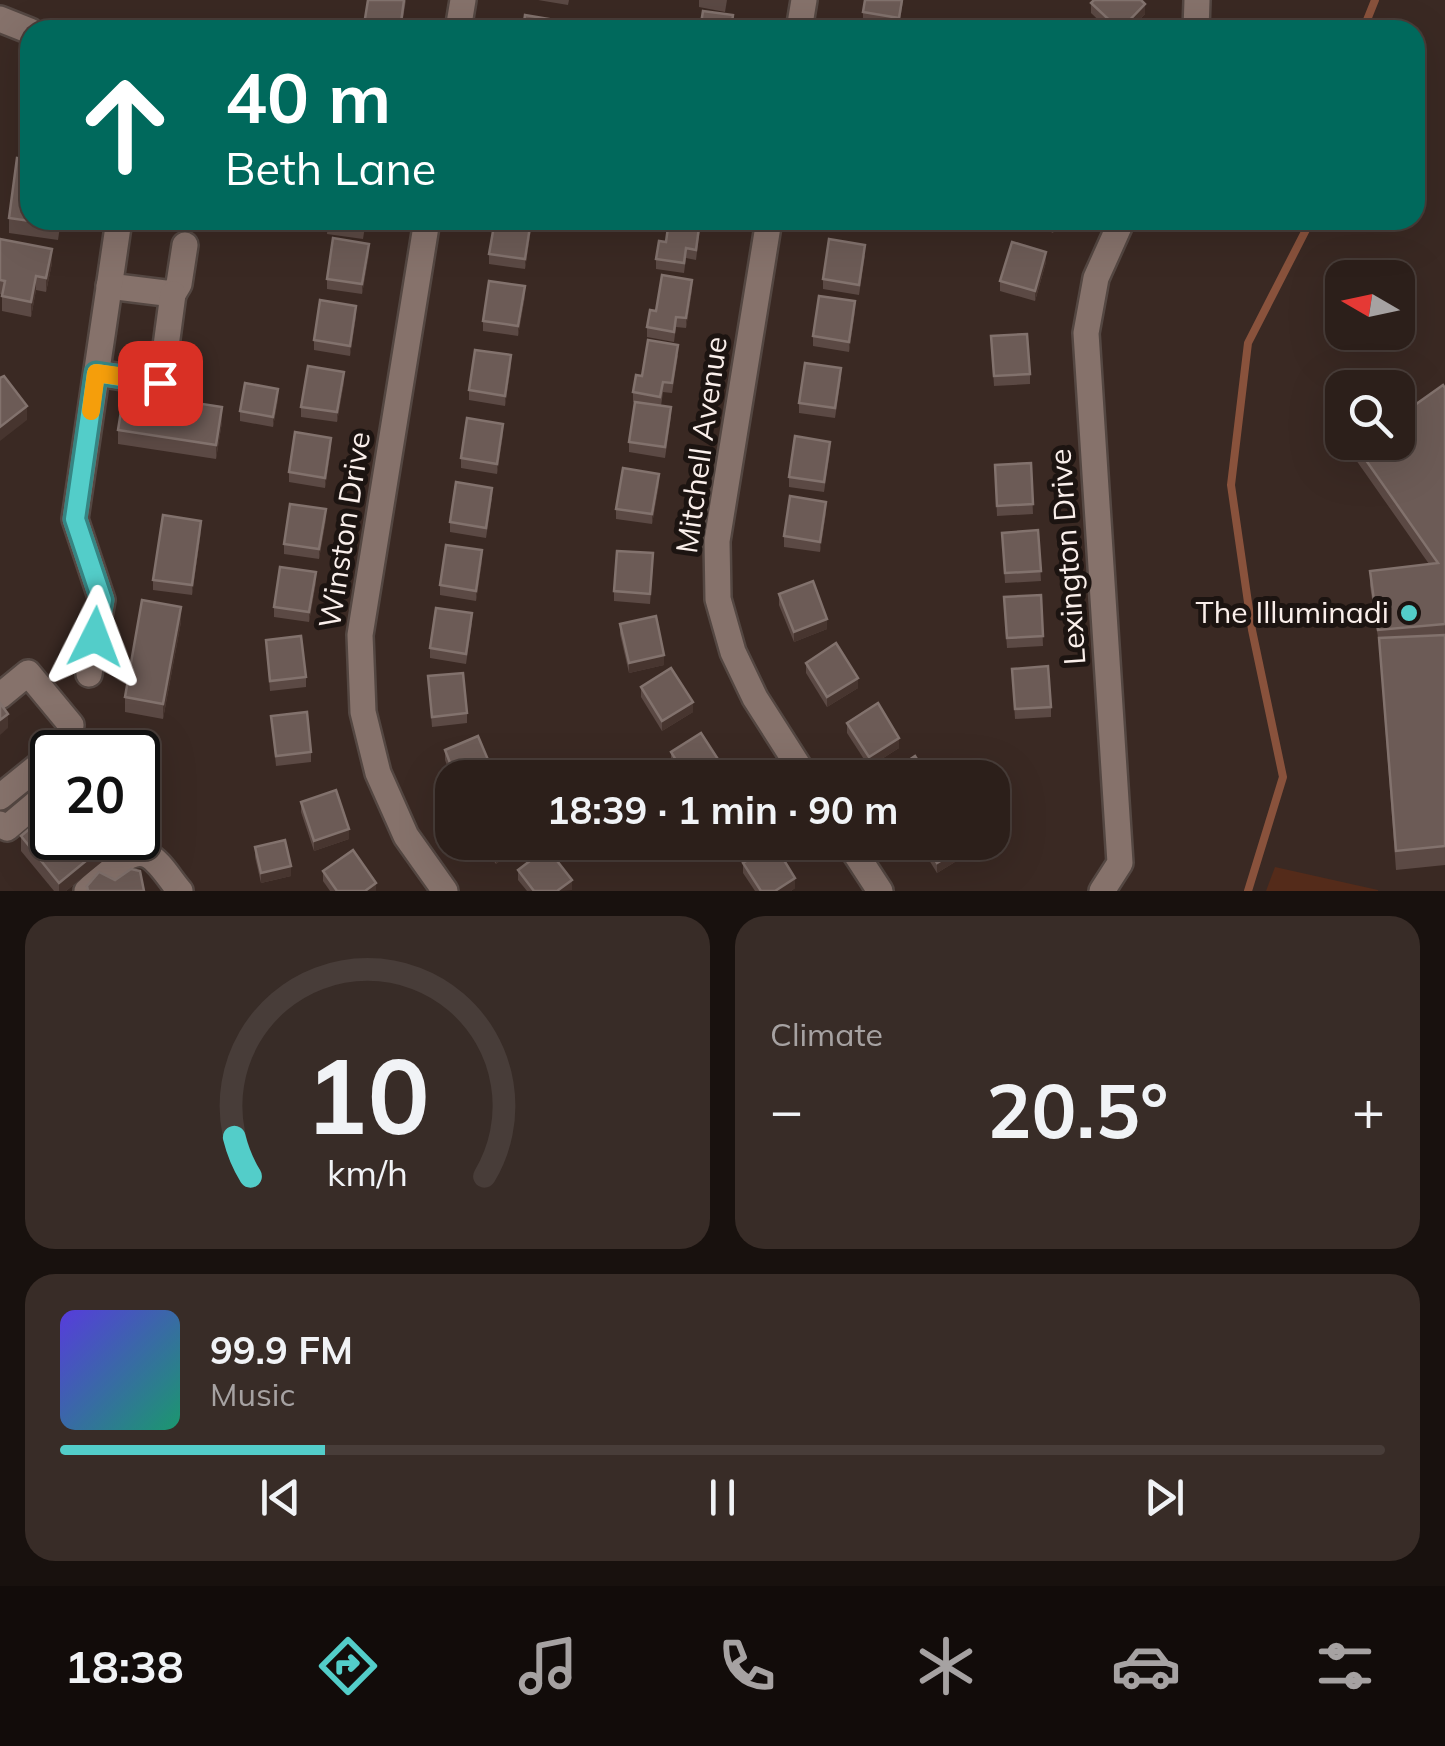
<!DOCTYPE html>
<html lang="en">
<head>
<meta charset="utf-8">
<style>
  body { margin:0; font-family:Mulish,sans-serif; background:#382c27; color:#f1f3f6; height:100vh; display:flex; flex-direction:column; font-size:38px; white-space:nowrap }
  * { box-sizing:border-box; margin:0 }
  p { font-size:32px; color:#a6a2a2 }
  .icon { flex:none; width:55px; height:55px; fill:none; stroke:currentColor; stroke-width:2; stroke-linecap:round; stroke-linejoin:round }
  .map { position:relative; height:891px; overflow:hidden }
  .sheet { display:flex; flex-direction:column; gap:25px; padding:25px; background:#18110e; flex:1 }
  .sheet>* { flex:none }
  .banner { position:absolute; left:20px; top:20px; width:1405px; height:210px; border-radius:30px; box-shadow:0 10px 40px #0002,0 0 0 2px #483d39; background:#00695c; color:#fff; overflow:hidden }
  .needle { width:65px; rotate:279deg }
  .fabs { position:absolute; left:1325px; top:260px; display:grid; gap:20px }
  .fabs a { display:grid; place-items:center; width:90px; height:90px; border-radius:20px; background:#2c1f1a; box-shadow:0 10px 40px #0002,0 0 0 2px #483d39; font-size:50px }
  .speed { position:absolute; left:30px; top:730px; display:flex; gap:20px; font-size:50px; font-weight:700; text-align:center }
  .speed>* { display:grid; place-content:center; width:130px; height:130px; border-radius:50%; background:#2c1f1a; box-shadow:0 10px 40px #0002,0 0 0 2px #483d39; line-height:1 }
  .speed .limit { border:5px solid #111; border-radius:15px; background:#fff; color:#111 }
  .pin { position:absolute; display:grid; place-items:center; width:85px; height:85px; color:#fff; margin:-42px; border-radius:20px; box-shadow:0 5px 15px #0006 }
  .me { position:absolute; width:110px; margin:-55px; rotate:3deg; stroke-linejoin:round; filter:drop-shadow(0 0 8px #0008) }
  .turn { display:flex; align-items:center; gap:35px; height:210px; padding:0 40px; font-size:45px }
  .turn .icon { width:130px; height:130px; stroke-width:2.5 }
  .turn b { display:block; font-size:70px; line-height:85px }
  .big { font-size:75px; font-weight:700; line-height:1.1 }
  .sheet .card { flex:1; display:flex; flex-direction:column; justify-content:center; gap:15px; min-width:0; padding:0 35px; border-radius:30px; background:#382c27 }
  .sheet .dial { align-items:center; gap:0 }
  .dial svg { height:260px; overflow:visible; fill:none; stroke:#483d39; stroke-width:7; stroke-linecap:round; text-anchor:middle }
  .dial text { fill:#f1f3f6; stroke:none }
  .song { display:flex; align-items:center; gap:30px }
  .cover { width:120px; height:120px; border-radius:15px; background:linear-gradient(135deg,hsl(250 70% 55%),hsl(160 70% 35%)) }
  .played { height:10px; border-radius:5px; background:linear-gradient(90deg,#53cdc9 20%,#483d39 20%) }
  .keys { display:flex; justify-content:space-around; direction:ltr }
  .heat { display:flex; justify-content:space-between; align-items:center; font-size:55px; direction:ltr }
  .sheet .tiles { flex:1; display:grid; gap:25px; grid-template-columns:1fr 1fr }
  .card:last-child { grid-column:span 2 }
  .trip { position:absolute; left:435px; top:760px; width:575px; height:100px; border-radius:30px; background:#2c1f1a; box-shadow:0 10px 40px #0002,0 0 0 2px #483d39; font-weight:700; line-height:100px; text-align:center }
  .menu { display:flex; height:160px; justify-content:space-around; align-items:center; background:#120c0a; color:#a6a2a2 }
  .menu .icon { width:70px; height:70px }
  .menu .on { color:#53cdc9 }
  .menu b { font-size:45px; color:#f1f3f6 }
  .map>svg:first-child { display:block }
  .green { fill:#542b1a }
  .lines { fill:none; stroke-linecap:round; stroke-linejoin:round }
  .stream { stroke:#89523c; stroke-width:8 }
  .minor-casing { stroke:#544742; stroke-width:30 }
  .minor { stroke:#86726b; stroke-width:25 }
  .wall { fill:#5b4944 }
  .shaded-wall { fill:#47352f }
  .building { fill:#6c5b56; stroke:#82726d; stroke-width:2.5 }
  .route-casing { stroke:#368583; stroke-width:25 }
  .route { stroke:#53cdc9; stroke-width:18 }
  .slow { stroke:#f59e0b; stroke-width:18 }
  .poi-dot { fill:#53cdc9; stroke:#1c1411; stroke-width:4 }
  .labels { text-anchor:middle; stroke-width:10; stroke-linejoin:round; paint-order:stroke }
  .street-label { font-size:30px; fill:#faefeb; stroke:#1c1411 }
  .poi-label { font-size:30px; fill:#faefeb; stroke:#1c1411; text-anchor:end }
</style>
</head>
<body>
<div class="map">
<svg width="1445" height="891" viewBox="0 0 1445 891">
  <rect width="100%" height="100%" fill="#3a2923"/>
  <path class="green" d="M1275 867 1378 890V891H1266Z"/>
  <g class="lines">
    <g class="stream">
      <path d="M1363 30 1375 0"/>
      <path d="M1248 891 1283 777 1252 630 1231 485 1248 343 1311 220"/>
    </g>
    <defs>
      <g id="minor">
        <path d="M0 19 30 31"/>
        <path d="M458 30 463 0"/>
        <path d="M799 30 804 0"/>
        <path d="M1196 30 1197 0"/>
        <path d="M427 220 360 635 363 712 378 773 406 836 445 891"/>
        <path d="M769 220 717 541 718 599 733 652 755 698 806 778"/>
        <path d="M109 286 173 294 179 284 185 245"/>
        <path d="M97 373 161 383 167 394 166 419"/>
        <path d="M161 383 173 294"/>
        <path d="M89 674 102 600 75 519 119 220"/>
        <path d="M0 696 28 673 71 725 68 742 55 752"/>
        <path d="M0 797 52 755"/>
        <path d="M0 824 7 828 52 790"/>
        <path d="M848 842 880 891"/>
        <path d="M87 891C100 880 128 846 147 855 159 860 171 881 180 891"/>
        <path d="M1102 891 1120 863 1086 333 1096 278 1122 220"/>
      </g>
    </defs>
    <use href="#minor" class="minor-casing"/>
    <use href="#minor" class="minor"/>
  </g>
  <g class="wall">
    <path d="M406 0 401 30H364V25Z"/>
    <path d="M538 0H569L568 5Z"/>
    <path d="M699 0H727L725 12 699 7Z"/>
    <path d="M903 0 899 28 863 22V12Z"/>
    <path d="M1091 3 1145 14 1130 30H1109L1091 13Z"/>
    <path d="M30 113V151L26 150V135Z"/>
    <path d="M9 218 61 220 58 240 9 233Z"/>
    <path d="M208 220H254L252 228Z"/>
    <path d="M328 220H366L363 239 327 234Z"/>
    <path d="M701 220 696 260 686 258 684 273 656 269V259L666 242Z"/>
    <path d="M1026 220H1059L1053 233Z"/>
    <path d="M531 229 525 269 489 264V254Z"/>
    <path d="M0 239 52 263 46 292 36 290 31 317 2 311V295L0 294Z"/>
    <path d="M369 254 362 294 327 289V279Z"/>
    <path d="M865 255 859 295 823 289V279Z"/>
    <path d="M1046 262 1035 301 1000 291V281Z"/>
    <path d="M692 290 686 328 676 327 674 342 647 337V327L656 311Z"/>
    <path d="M525 296 518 336 483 331V321Z"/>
    <path d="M855 311 849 352 813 346V336Z"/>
    <path d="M356 316 350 356 314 350V340Z"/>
    <path d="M991 336 1030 374V384L994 386Z"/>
    <path d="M678 355 672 393 663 392 661 406 671 417 665 458 629 452V442L635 403 633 402V392L642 376Z"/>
    <path d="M511 365 505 406 469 400V390Z"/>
    <path d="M841 378 835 418 799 413V403Z"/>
    <path d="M344 382 337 422 301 417V407Z"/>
    <path d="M1445 388V865L1396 870 1379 644 1370 586V571L1429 564 1356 460V446Z"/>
    <path d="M278 399 273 427 240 421V411Z"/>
    <path d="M222 422 216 459 118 444V430Z"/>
    <path d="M503 434 497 474 461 468V458Z"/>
    <path d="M331 448 325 488 289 482V472Z"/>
    <path d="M830 452 824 492 789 487V477Z"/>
    <path d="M1031 463 1033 514 997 516 995 465Z"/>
    <path d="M659 484 652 524 616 519V509Z"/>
    <path d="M492 498 486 538 450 532V522Z"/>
    <path d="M826 512 820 552 784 547V536Z"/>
    <path d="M326 519 319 559 284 554V544Z"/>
    <path d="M1038 530 1041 581 1005 583 1002 533Z"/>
    <path d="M201 531 192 595 153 590V580Z"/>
    <path d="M482 561 476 601 440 595V585Z"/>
    <path d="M653 563 650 604 614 601V591Z"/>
    <path d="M316 582 309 622 274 617V607Z"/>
    <path d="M779 594 827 629 794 642 779 605Z"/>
    <path d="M1041 595 1043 646 1007 648 1004 608Z"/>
    <path d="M181 622 163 719 125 712V697Z"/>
    <path d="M472 623 466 664 430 658V648Z"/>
    <path d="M620 624 664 665 629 673 620 634Z"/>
    <path d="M266 640 306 677V687L270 691Z"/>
    <path d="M806 663 858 688 827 707 806 673Z"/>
    <path d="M1012 669 1051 707V717L1015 719Z"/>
    <path d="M428 676 467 713V723L432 727Z"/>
    <path d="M641 687 693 712 662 731 641 697Z"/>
    <path d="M271 716 311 752V762L276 766Z"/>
    <path d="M847 723 899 748 869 767 847 733Z"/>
    <path d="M445 750 494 778H452V779L445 760Z"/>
    <path d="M671 752 723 767V778H680L671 762Z"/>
    <path d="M301 802 349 839 314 851 301 812Z"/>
    <path d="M21 836 125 838V843L66 891H54L21 851Z"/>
    <path d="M479 842H524L496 864Z"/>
    <path d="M918 842H967L968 854 937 873Z"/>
    <path d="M255 847 291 876 261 883 255 857Z"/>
    <path d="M743 863 795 888 791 891H755L743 873Z"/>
    <path d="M518 870 572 890 527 891 518 880Z"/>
    <path d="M323 871 376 891H330L323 881Z"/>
  </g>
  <g class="shaded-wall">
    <path d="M1145 4V14L1130 30H1121Z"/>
    <path d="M531 220V229L525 269V259Z"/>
    <path d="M1054 220H1059L1053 233V223Z"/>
    <path d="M369 244V254L362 294V284Z"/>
    <path d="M52 249V263L46 292V278Z"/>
    <path d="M1046 252V262L1035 301V291Z"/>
    <path d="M36 276V290L31 317V302Z"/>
    <path d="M692 280V290L686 328V318Z"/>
    <path d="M525 286V296L518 336V326Z"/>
    <path d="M855 301V311L849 352V342Z"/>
    <path d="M356 306V316L350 356V346Z"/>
    <path d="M511 355V365L505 406V396Z"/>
    <path d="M344 372V382L337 422V412Z"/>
    <path d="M278 389V399L273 427V417Z"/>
    <path d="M27 406V420L0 441V427Z"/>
    <path d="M222 407V422L216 459V445Z"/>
    <path d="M503 424V434L497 474V464Z"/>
    <path d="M331 438V448L325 488V478Z"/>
    <path d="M659 474V484L652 524V514Z"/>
    <path d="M826 502V512L820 552V542Z"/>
    <path d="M326 509V519L319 559V549Z"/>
    <path d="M201 521V531L192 595V585Z"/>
    <path d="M482 550V561L476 601V591Z"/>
    <path d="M316 572V582L309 622V612Z"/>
    <path d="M181 607V622L163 719V704Z"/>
    <path d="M827 619V629L794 642V632Z"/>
    <path d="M664 655V665L629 673V663Z"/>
    <path d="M858 678V688L827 707V697Z"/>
    <path d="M693 702V712L662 731V721Z"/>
    <path d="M8 714V728L0 735V720Z"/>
    <path d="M899 738V748L869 767V757Z"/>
    <path d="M723 767V778H707Z"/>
    <path d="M349 829V839L314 851V841Z"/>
    <path d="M114 838H125V843L66 891H59V883Z"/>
    <path d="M511 842H524L496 864V854Z"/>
    <path d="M724 842H738L724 851Z"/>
    <path d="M968 844V854L937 873V863Z"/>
    <path d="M291 866V876L261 883V873Z"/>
    <path d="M795 878V888L791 891H775Z"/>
    <path d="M572 880V890L557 891Z"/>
    <path d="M376 883V891H365Z"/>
  </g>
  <g class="building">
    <path d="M368 0H404L400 30 364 25Z"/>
    <path d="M865 0H902L899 18 863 12Z"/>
    <path d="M1094 0H1141L1145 4 1120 30 1091 3Z"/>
    <path d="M703 11 733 15 731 30H700Z"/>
    <path d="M525 15 561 21 560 30H523Z"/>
    <path d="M30 113V136L26 135Z"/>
    <path d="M17 158 30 160V220H59L58 225 9 218Z"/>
    <path d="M328 220H365L363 229 327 224Z"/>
    <path d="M495 220H531L525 259 489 254Z"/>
    <path d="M669 220H700L696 250 686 248 684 263 656 259 659 241 666 242Z"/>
    <path d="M333 238 369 244 362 284 327 279Z"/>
    <path d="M0 239 52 249 46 278 36 276 31 302 2 296 5 281 0 280Z"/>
    <path d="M829 239 865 245 859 285 823 279Z"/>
    <path d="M1012 242 1046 252 1035 291 1000 281Z"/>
    <path d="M662 275 692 280 686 318 676 317 674 332 647 327 650 310 656 311Z"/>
    <path d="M489 281 525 286 518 326 483 321Z"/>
    <path d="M819 296 855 301 849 342 813 336Z"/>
    <path d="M320 300 356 306 350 346 314 340Z"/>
    <path d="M1027 334 1030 374 994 376 991 336Z"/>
    <path d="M648 340 678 345 672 383 663 382 660 397 633 392 636 375 642 376Z"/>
    <path d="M475 350 511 355 505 396 469 390Z"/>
    <path d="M805 363 841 368 835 408 799 403Z"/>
    <path d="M308 366 344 372 337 412 301 407Z"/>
    <path d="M4 376 27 406 0 427V378Z"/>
    <path d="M245 383 278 389 273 417 240 411Z"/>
    <path d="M1443 385 1445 388V624L1378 630 1370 571 1438 563 1356 446 1361 442H1398V417Z"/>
    <path d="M124 392 222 407 216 445 118 430Z"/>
    <path d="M635 402 671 407 665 447 629 442Z"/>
    <path d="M467 418 503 424 497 464 461 458Z"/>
    <path d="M295 432 331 438 325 478 289 472Z"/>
    <path d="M795 436 830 442 824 482 789 477Z"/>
    <path d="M1031 463 1033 504 997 506 995 465Z"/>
    <path d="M623 468 659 474 652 514 616 509Z"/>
    <path d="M456 482 492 488 486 528 450 522Z"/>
    <path d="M790 496 826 502 820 542 784 536Z"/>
    <path d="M290 504 326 509 319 549 284 544Z"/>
    <path d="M163 515 201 521 192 585 153 580Z"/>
    <path d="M1038 530 1041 571 1005 573 1002 533Z"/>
    <path d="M446 545 482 550 476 591 440 585Z"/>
    <path d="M617 551 653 553 650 594 614 591Z"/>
    <path d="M280 567 316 572 309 612 274 607Z"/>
    <path d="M813 581 827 619 794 632 779 594Z"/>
    <path d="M1041 595 1043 636 1007 638 1004 597Z"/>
    <path d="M142 600 181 607 163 704 125 697Z"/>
    <path d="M436 608 472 613 466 654 430 648Z"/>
    <path d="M656 616 664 655 629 663 620 624Z"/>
    <path d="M1445 635V846L1396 851 1379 638Z"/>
    <path d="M301 636 306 677 270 681 266 640Z"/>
    <path d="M836 643 858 678 827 697 806 663Z"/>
    <path d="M1048 666 1051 707 1015 709 1012 669Z"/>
    <path d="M671 668 693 702 662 721 641 687Z"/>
    <path d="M463 673 467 713 432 717 428 676Z"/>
    <path d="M0 703 8 714 0 720Z"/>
    <path d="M878 703 899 738 869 757 847 723Z"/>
    <path d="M307 712 311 752 276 756 271 716Z"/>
    <path d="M701 733 723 767 707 778H687L671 752Z"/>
    <path d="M478 736 494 774 484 778H456L445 750Z"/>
    <path d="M915 756 929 778H886L885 776Z"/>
    <path d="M336 790 349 829 314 841 301 802Z"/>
    <path d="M52 810V838H114L59 883 21 836Z"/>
    <path d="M285 840 291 866 261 873 255 847Z"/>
    <path d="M487 842H511L496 854Z"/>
    <path d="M924 842H967L968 844 937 863Z"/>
    <path d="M774 844 795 878 775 891H761L743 863Z"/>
    <path d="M547 848 572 880 557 891H534L518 870Z"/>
    <path d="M353 850 376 883 365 891H337L323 871Z"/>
    <path d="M131 869 140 871 144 891H88L87 886 99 872 115 880Z"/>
  </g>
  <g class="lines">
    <defs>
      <path id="route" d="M95 637 102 600 75 519 96 373 160 383"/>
    </defs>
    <use href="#route" class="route-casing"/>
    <use href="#route" class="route"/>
    <path class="slow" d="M91 411 96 373 125 377"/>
  </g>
  <circle class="poi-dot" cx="1409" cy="613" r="10"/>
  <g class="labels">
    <g class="street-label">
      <text transform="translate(702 445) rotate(-82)" y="10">Mitchell Avenue</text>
      <text transform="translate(345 530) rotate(-81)" y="10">Winston Drive</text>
      <text transform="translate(1068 557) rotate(-94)" y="10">Lexington Drive</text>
    </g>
    <g class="poi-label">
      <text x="1389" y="623">The Illuminadi</text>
    </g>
  </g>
</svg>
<div class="fabs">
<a><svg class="needle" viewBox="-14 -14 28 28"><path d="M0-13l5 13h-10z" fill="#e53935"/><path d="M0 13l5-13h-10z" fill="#a6a2a2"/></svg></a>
<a><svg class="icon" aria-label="search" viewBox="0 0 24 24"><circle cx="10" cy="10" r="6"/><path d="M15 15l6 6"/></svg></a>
</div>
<div class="speed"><div class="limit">20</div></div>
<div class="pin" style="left:160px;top:383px;background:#d93025"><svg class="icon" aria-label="arrive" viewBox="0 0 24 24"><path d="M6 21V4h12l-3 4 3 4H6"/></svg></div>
<svg class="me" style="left:95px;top:637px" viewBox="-20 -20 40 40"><path d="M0-17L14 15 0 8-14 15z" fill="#53cdc9" stroke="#fff" stroke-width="4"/></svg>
<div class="trip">18:39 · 1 min · 90 m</div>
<div class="banner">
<div class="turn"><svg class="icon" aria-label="ahead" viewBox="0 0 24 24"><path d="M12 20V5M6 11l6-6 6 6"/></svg><div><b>40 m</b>Beth Lane</div></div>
</div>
</div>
<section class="sheet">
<div class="tiles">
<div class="card dial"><svg viewBox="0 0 100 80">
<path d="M14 69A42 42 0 1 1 86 69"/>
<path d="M14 69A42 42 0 0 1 9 57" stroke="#53cdc9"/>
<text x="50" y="56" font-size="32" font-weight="700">10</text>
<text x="50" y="72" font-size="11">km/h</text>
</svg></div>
<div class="card"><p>Climate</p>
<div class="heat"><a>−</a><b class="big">20.5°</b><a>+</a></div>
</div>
<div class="card">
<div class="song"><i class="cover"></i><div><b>99.9 FM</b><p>Music</p></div></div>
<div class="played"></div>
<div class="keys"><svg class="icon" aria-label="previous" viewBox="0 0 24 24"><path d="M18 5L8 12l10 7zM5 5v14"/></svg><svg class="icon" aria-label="pause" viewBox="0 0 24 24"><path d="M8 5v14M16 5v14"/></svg><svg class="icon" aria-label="next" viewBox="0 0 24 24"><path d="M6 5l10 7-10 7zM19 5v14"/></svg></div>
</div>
</div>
</section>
<nav class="menu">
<b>18:38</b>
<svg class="icon on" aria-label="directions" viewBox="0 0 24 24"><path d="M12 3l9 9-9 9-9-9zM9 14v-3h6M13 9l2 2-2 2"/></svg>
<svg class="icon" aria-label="music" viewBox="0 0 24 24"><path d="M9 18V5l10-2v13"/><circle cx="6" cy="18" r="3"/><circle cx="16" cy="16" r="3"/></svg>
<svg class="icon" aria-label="phone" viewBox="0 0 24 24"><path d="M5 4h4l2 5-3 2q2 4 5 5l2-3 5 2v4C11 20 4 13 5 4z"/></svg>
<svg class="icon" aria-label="climate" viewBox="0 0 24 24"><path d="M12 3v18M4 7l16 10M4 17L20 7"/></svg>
<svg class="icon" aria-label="car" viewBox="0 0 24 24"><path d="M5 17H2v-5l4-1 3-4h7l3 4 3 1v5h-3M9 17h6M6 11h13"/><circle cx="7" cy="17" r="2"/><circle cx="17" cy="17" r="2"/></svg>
<svg class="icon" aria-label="filters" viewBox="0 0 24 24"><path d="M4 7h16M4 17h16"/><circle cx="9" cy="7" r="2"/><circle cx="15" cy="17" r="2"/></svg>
</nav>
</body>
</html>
